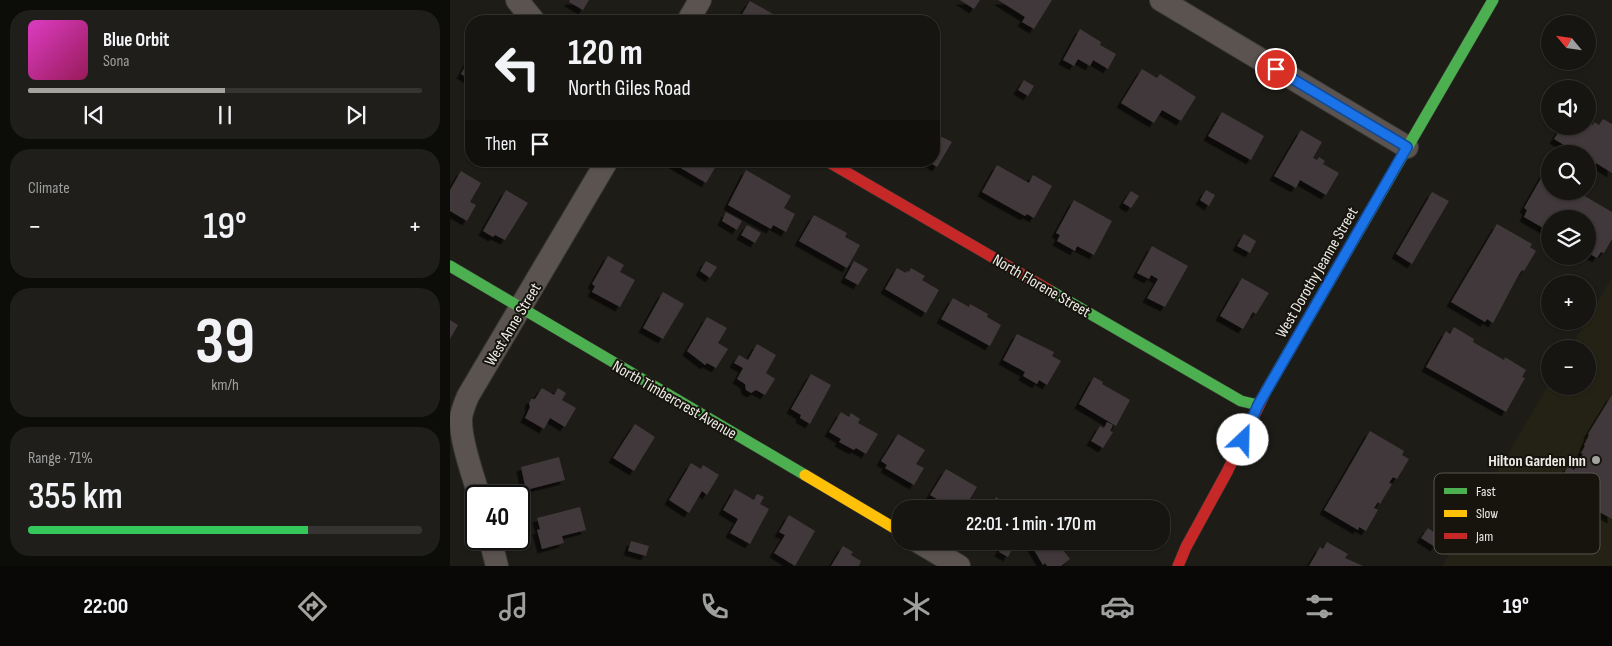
<!DOCTYPE html>
<html lang="en">
<head>
<meta charset="utf-8">
<style>
  body { margin:0; font-family:"Sofia Sans Condensed",sans-serif; background:#1f1e1a; color:#f1f3f6; height:100vh; display:flex; flex-direction:column; font-size:19px; white-space:nowrap }
  * { box-sizing:border-box; margin:0 }
  p { font-size:16px; color:#9e9f9f }
  .icon { flex:none; width:28px; height:28px; fill:none; stroke:currentColor; stroke-width:2; stroke-linecap:round; stroke-linejoin:round }
  .map { position:relative; flex:1; overflow:hidden }
  .drawer { display:flex; flex-direction:column; gap:10px; padding:10px; background:#0c0c09; width:450px }
  .drawer>* { flex:none }
  .guide { position:absolute; left:15px; top:15px; width:475px; height:152px; border-radius:20px; box-shadow:0 1px 4px #0004,0 0 0 1px #353431; background:#161511; color:#f1f3f6; overflow:hidden }
  .needle { width:32px; rotate:299deg }
  .buttons { position:absolute; left:1091px; top:15px; display:grid; gap:10px }
  .buttons a { display:grid; place-items:center; width:55px; height:55px; border-radius:50%; background:#161511; box-shadow:0 1px 4px #0004,0 0 0 1px #353431; font-size:25px }
  .speed { position:absolute; left:15px; top:485px; display:flex; gap:10px; font-size:25px; font-weight:700; text-align:center }
  .speed>* { display:grid; place-content:center; width:65px; height:65px; border-radius:50%; background:#161511; box-shadow:0 1px 4px #0004,0 0 0 1px #353431; line-height:1 }
  .speed .limit { border:2px solid #111; border-radius:8px; background:#fff; color:#111 }
  .pin { position:absolute; display:grid; place-items:center; width:42px; height:42px; color:#fff; margin:-21px; border:2px solid #fff; border-radius:50%; box-shadow:0 1px 5px #0007 }
  .me { position:absolute; width:55px; margin:-28px; rotate:24deg; stroke-linejoin:round; filter:drop-shadow(0 0 4px #0008) }
  .turn { display:flex; align-items:center; gap:18px; height:105px; padding:0 20px; font-size:22px }
  .turn .icon { width:65px; height:65px; stroke-width:2.5 }
  .turn b { display:block; font-size:35px; line-height:42px }
  .then { display:flex; align-items:center; height:48px; padding:0 20px; background:#0003; gap:10px; font-size:19px }
  .big { font-size:38px; font-weight:600; line-height:1.1 }
  .drawer .tile { flex:1; display:flex; flex-direction:column; justify-content:center; gap:8px; min-width:0; padding:0 18px; border-radius:20px; background:#1f1e1a }
  .drawer .dial { align-items:center; gap:0 }
  .dial b { font-size:65px; line-height:1 }
  .song { display:flex; align-items:center; gap:15px }
  .cover { width:60px; height:60px; border-radius:8px; background:linear-gradient(135deg,hsl(310 70% 55%),hsl(330 70% 35%)) }
  .played { height:5px; border-radius:2px; background:linear-gradient(90deg,#a4a39e 50%,#353431 50%) }
  .keys { display:flex; justify-content:space-around; direction:ltr }
  .heat { display:flex; justify-content:space-between; align-items:center; font-size:28px; direction:ltr }
  .charge { height:8px; border-radius:4px; background:linear-gradient(90deg,#34c759 71%,#353431 0) }
  .trip { position:absolute; left:442px; top:500px; width:278px; height:50px; border-radius:20px; background:#161511; box-shadow:0 1px 4px #0004,0 0 0 1px #353431; font-weight:600; line-height:50px; text-align:center }
  .tab-bar { display:flex; height:80px; justify-content:space-around; align-items:center; background:#090807; color:#9e9f9f }
  .tab-bar .icon { width:35px; height:35px }
  .tab-bar .selected { color:#a4a39e }
  .tab-bar b { font-size:22px; color:#f1f3f6 }
  main { display:flex; flex:1; min-height:0 }
  .map>svg:first-child { display:block }
  .built { fill:#242214 }
  .building { fill:#41383a; filter:url(#shadow) }
  .lines { fill:none; stroke-linecap:round; stroke-linejoin:round }
  .street-casing { stroke:#393835; stroke-width:24 }
  .fast-casing { stroke:#393835; stroke-width:12 }
  .slow-casing { stroke:#393835; stroke-width:12 }
  .jam-casing { stroke:#393835; stroke-width:12 }
  .street { stroke:#5a5350; stroke-width:22 }
  .fast { stroke:#4caf50; stroke-width:11 }
  .slow { stroke:#ffc107; stroke-width:11 }
  .jam { stroke:#c62828; stroke-width:11 }
  .route-casing { stroke:#114b97; stroke-width:12 }
  .route { stroke:#1a73e8; stroke-width:9 }
  .poi-dot { fill:#a4a39e; stroke:#16140c; stroke-width:2 }
  .labels { text-anchor:middle; stroke-width:4; stroke-linejoin:round; paint-order:stroke }
  .street-label { font-size:16px; fill:#edece6; stroke:#16140c }
  .poi-label { font-size:16px; font-weight:bold; fill:#edece6; stroke:#16140c; text-anchor:end }
  .key { fill:#16140c; stroke:#56554d; stroke-width:1 }
  .key-label { font-size:14px; fill:#edece6 }
</style>
</head>
<body>
<main>
<section class="drawer">
<div class="tile">
<div class="song"><i class="cover"></i><div><b>Blue Orbit</b><p>Sona</p></div></div>
<div class="played"></div>
<div class="keys"><svg class="icon" aria-label="previous" viewBox="0 0 24 24"><path d="M18 5L8 12l10 7zM5 5v14"/></svg><svg class="icon" aria-label="pause" viewBox="0 0 24 24"><path d="M8 5v14M16 5v14"/></svg><svg class="icon" aria-label="next" viewBox="0 0 24 24"><path d="M6 5l10 7-10 7zM19 5v14"/></svg></div>
</div>
<div class="tile"><p>Climate</p>
<div class="heat"><a>−</a><b class="big">19°</b><a>+</a></div>
</div>
<div class="tile dial"><b>39</b><p>km/h</p></div>
<div class="tile"><p>Range · 71%</p><b class="big">355 km</b><div class="charge"></div></div>
</section>
<div class="map">
<svg width="1162" height="566" viewBox="0 0 1162 566">
  <defs>
    <filter id="shadow"><feDropShadow dx="-4.5" dy="4.5" stdDeviation="0" flood-color="#0009"/></filter>
  </defs>
  <rect width="100%" height="100%" fill="#1d1c17"/>
  <path class="built" d="M1162 277V566H992L1100 382V386H1138V349H1120L1136 321H1138V319Z"/>
  <g class="building">
    <path d="M120 0H139L133 10 119 2Z"/>
    <path d="M510 0H530L524 9Z"/>
    <path d="M548 0H602L584 29 572 22 575 17Z"/>
    <path d="M300 1 323 14 318 21H288Z"/>
    <path d="M630 29 651 42 650 45 666 54 658 69 643 60 640 66 628 59 624 66 613 60Z"/>
    <path d="M21 56V80L11 74Z"/>
    <path d="M692 69 707 78 710 74 746 97 731 121 712 110 704 123 671 103Z"/>
    <path d="M574 80 584 86 578 96 568 90Z"/>
    <path d="M772 112 814 136 801 160 758 136Z"/>
    <path d="M1153 119 1162 124V173L1146 163 1140 174 1138 172V154H1129L1104 139 1112 126H1138V123L1143 125 1144 122 1149 125Z"/>
    <path d="M484 128 490 131 488 135 502 142 487 167 477 161H484Z"/>
    <path d="M851 130 872 142 863 158 867 160 869 157 875 161 873 164 889 173 876 195 850 180 846 188 824 176Z"/>
    <path d="M219 161H269L256 183Z"/>
    <path d="M547 165 579 183 583 175 602 186 584 218 577 214 575 216 532 192Z"/>
    <path d="M296 170 341 196 334 208 345 214 336 232 323 225 321 229 278 205Z"/>
    <path d="M11 171 31 183 20 202 26 205 17 221 0 211V190Z"/>
    <path d="M1094 173 1100 176V191H1126L1162 212V239L1154 253 1151 252 1147 258 1138 253V219H1100V226L1097 225 1095 229 1074 217 1077 210 1074 208Z"/>
    <path d="M56 190 78 203 55 240 45 235 43 237 33 231Z"/>
    <path d="M756 190 765 195 759 206 750 200Z"/>
    <path d="M681 191 689 196 681 208 673 203Z"/>
    <path d="M982 192 999 201 962 264 946 254Z"/>
    <path d="M624 200 662 221 644 255 627 246 625 251 607 241 610 235 606 233Z"/>
    <path d="M276 212 292 221 287 230 272 221Z"/>
    <path d="M364 215 397 233 395 237 410 245 397 268 349 241Z"/>
    <path d="M1047 224 1082 244 1080 247 1086 251 1074 271 1072 270 1068 276 1043 323 1037 319 1035 322 1001 302Z"/>
    <path d="M297 225 311 233 305 243 291 235Z"/>
    <path d="M794 234 806 241 800 253 787 246Z"/>
    <path d="M702 246 738 266 715 307 697 298 708 279 701 275 699 279 687 273Z"/>
    <path d="M158 256 174 265 170 272 185 280 170 307 142 292 145 286 142 284Z"/>
    <path d="M256 261 267 267 260 278 250 271Z"/>
    <path d="M404 261 418 269 408 285 395 278Z"/>
    <path d="M447 268 456 273 457 271 459 272 461 268 475 276 472 280 489 290 476 313 435 289Z"/>
    <path d="M792 278 819 293 806 314 803 312 793 329 770 316Z"/>
    <path d="M213 292 234 304 213 339 193 328Z"/>
    <path d="M503 298 519 307 520 304 538 314 537 317 551 325 540 346 491 319Z"/>
    <path d="M257 317 277 328 268 343 278 349 266 368 257 363 255 365 237 351Z"/>
    <path d="M0 320 8 325 0 339Z"/>
    <path d="M1004 327 1024 339 1023 342 1054 360 1055 357 1076 370 1072 377 1075 378 1056 412 976 367 996 331 1000 334Z"/>
    <path d="M567 334 604 352 602 356 611 361 597 385 589 380 587 384 573 376 575 372 553 360Z"/>
    <path d="M307 344 326 355 316 373 325 379 315 395 306 390 301 393 296 390 295 384 287 379 293 368 284 363 289 355 298 360Z"/>
    <path d="M361 374 381 385 360 424 350 418 351 415 341 409Z"/>
    <path d="M644 377 653 382 652 384 680 400 666 426 629 404Z"/>
    <path d="M92 388 104 395 108 388 116 393 112 400 126 408 115 427 100 418 94 429 75 418 80 407 79 404 81 399H85Z"/>
    <path d="M1162 395V519L1112 491 1117 482 1111 479 1118 466 1124 470 1133 454 1131 453 1135 446 1134 445 1139 435 1138 434Z"/>
    <path d="M391 412 399 417 401 413 410 419 408 423 428 434 416 454 406 448 404 450 389 442 391 439 379 432Z"/>
    <path d="M657 422 663 425 660 431 663 432 653 448 641 441 650 426 654 428Z"/>
    <path d="M185 424 205 437 184 471 163 458Z"/>
    <path d="M920 431 954 451 952 455 959 459 947 479 943 477 939 483 942 484 930 504 928 502 924 508 928 510 916 531 909 527 908 530 874 510Z"/>
    <path d="M448 434 475 450 466 464 474 468 464 485 435 468 437 465 431 461Z"/>
    <path d="M109 457 115 480 76 490 71 467Z"/>
    <path d="M241 463 251 469 253 465 269 475 257 495 252 491 239 513 219 500Z"/>
    <path d="M496 469 527 487 514 509H510L502 505 501 507 480 495Z"/>
    <path d="M285 489 304 500 307 494 314 497 310 504 319 509 300 544 280 533 288 519 273 510Z"/>
    <path d="M546 497 565 509H539Z"/>
    <path d="M130 507 136 530 112 536 114 543 92 549 87 530 90 529 87 518Z"/>
    <path d="M339 515 365 531 345 566 324 553 335 535 329 532Z"/>
    <path d="M978 528 991 537 985 547 971 538Z"/>
    <path d="M181 541 199 546 196 556 178 551Z"/>
    <path d="M554 541H561L565 543 558 557 549 552Z"/>
    <path d="M587 541H624L613 550 620 559 611 566H597L595 563 593 565 581 545Z"/>
    <path d="M877 542 898 554 895 558 913 566H859L870 547 873 549Z"/>
    <path d="M393 546 403 552 401 555 411 561 409 566H381Z"/>
  </g>
  <g class="lines">
    <defs>
      <g id="street">
        <path d="M67 0 84 21"/>
        <path d="M711 0 957 147"/>
        <path d="M238 21 250 0"/>
        <path d="M29 496C23 475 10 440 11 418 12 410 15 403 18 396L157 161"/>
        <path d="M40 539 47 566"/>
        <path d="M467 541 509 566"/>
      </g>
      <g id="fast">
        <path d="M0 266 355 475"/>
        <path d="M599 290 791 401 808 405"/>
        <path d="M816 391 1043 0"/>
      </g>
      <path id="slow" d="M355 475 451 532"/>
      <g id="jam">
        <path d="M377 161 599 290"/>
        <path d="M728 566 736 547 777 472 816 391"/>
      </g>
    </defs>
    <use href="#street" class="street-casing"/>
    <use href="#fast" class="fast-casing"/>
    <use href="#slow" class="slow-casing"/>
    <use href="#jam" class="jam-casing"/>
    <use href="#street" class="street"/>
    <use href="#fast" class="fast"/>
    <use href="#slow" class="slow"/>
    <use href="#jam" class="jam"/>
  </g>
  <g class="lines">
    <defs>
      <path id="route" d="M793 440 808 405 957 147 826 69"/>
    </defs>
    <use href="#route" class="route-casing"/>
    <use href="#route" class="route"/>
  </g>
  <circle class="poi-dot" cx="1146" cy="460" r="5"/>
  <g class="labels">
    <g class="street-label">
      <text transform="translate(866 272) rotate(-60)" y="6">West Dorothy Jeanne Street</text>
      <text transform="translate(592 285) rotate(30)" y="6">North Florene Street</text>
      <text transform="translate(62 324) rotate(-59)" y="6">West Anne Street</text>
      <text transform="translate(225 399) rotate(30)" y="6">North Timbercrest Avenue</text>
    </g>
    <g class="poi-label">
      <text x="1136" y="466">Hilton Garden Inn</text>
    </g>
  </g>
  <rect x="984" y="473" width="166" height="81" rx="8" class="key"/>
  <rect x="994" y="488" width="23" height="6" fill="#4caf50"/>
  <rect x="994" y="510" width="23" height="7" fill="#ffc107"/>
  <rect x="994" y="533" width="23" height="6" fill="#c62828"/>
  <g class="key-label">
    <text x="1026" y="496">Fast</text>
    <text x="1026" y="518">Slow</text>
    <text x="1026" y="541">Jam</text>
  </g>
</svg>
<div class="buttons">
<a><svg class="needle" viewBox="-14 -14 28 28"><path d="M0-13l5 13h-10z" fill="#e53935"/><path d="M0 13l5-13h-10z" fill="#9e9f9f"/></svg></a>
<a><svg class="icon" aria-label="sound" viewBox="0 0 24 24"><path d="M4 9h4l5-4v14l-5-4H4zM17 9q2 3 0 6"/></svg></a>
<a><svg class="icon" aria-label="search" viewBox="0 0 24 24"><circle cx="10" cy="10" r="6"/><path d="M15 15l6 6"/></svg></a>
<a><svg class="icon" aria-label="layers" viewBox="0 0 24 24"><path d="M12 4l9 5-9 5-9-5zM3 14l9 5 9-5"/></svg></a>
<a>+</a>
<a>−</a>
</div>
<div class="speed"><div class="limit">40</div></div>
<div class="pin" style="left:826px;top:69px;background:#d93025"><svg class="icon" aria-label="arrive" viewBox="0 0 24 24"><path d="M6 21V4h12l-3 4 3 4H6"/></svg></div>
<svg class="me" style="left:793px;top:440px" viewBox="-20 -20 40 40"><circle r="19" fill="#fff"/><path d="M0-13L10 11 0 6-10 11z" fill="#1a73e8"/></svg>
<div class="trip">22:01 · 1 min · 170 m</div>
<div class="guide">
<div class="turn"><svg class="icon" aria-label="left" viewBox="0 0 24 24"><path d="M17 20v-9H6M10 6l-5 5 5 5"/></svg><div><b>120 m</b>North Giles Road</div></div>
<div class="then">Then<svg class="icon" aria-label="arrive" viewBox="0 0 24 24"><path d="M6 21V4h12l-3 4 3 4H6"/></svg></div>
</div>
</div>
</main>
<nav class="tab-bar">
<b>22:00</b>
<svg class="icon selected" aria-label="directions" viewBox="0 0 24 24"><path d="M12 3l9 9-9 9-9-9zM9 14v-3h6M13 9l2 2-2 2"/></svg>
<svg class="icon" aria-label="music" viewBox="0 0 24 24"><path d="M9 18V5l10-2v13"/><circle cx="6" cy="18" r="3"/><circle cx="16" cy="16" r="3"/></svg>
<svg class="icon" aria-label="phone" viewBox="0 0 24 24"><path d="M5 4h4l2 5-3 2q2 4 5 5l2-3 5 2v4C11 20 4 13 5 4z"/></svg>
<svg class="icon" aria-label="climate" viewBox="0 0 24 24"><path d="M12 3v18M4 7l16 10M4 17L20 7"/></svg>
<svg class="icon" aria-label="car" viewBox="0 0 24 24"><path d="M5 17H2v-5l4-1 3-4h7l3 4 3 1v5h-3M9 17h6M6 11h13"/><circle cx="7" cy="17" r="2"/><circle cx="17" cy="17" r="2"/></svg>
<svg class="icon" aria-label="filters" viewBox="0 0 24 24"><path d="M4 7h16M4 17h16"/><circle cx="9" cy="7" r="2"/><circle cx="15" cy="17" r="2"/></svg>
<b>19°</b>
</nav>
</body>
</html>
